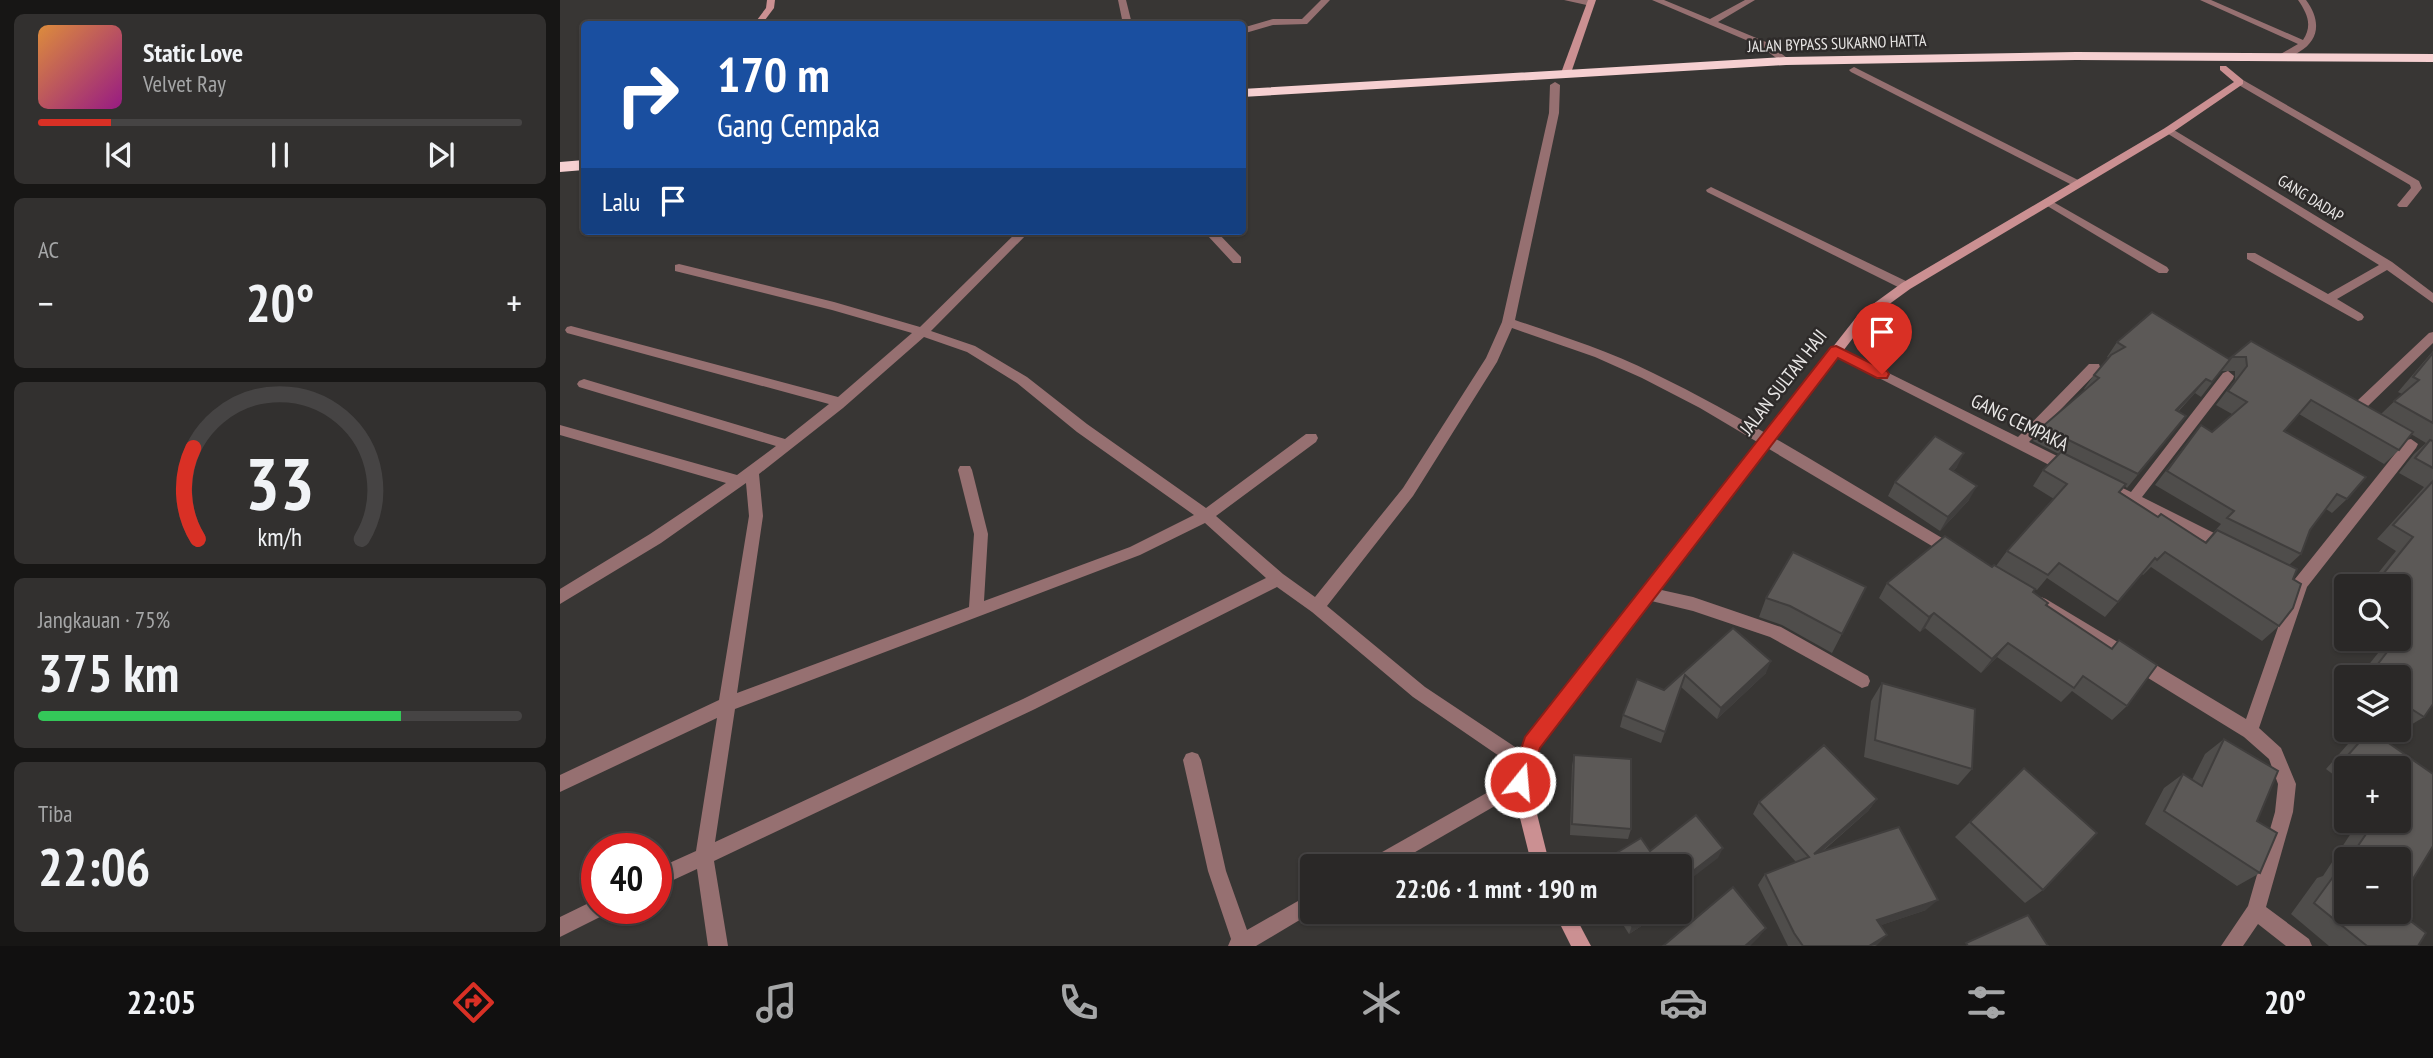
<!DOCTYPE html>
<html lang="id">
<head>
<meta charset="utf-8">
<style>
  body { margin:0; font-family:"PT Sans Narrow",sans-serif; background:#32302f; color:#f1f3f6; height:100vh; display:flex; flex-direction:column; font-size:26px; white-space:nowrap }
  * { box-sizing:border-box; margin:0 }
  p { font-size:23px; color:#a5a6a7 }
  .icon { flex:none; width:38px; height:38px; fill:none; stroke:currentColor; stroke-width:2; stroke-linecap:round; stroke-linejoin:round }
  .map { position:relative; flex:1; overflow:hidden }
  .side { display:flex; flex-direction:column; gap:14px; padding:14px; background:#171615; width:560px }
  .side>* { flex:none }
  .top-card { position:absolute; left:21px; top:21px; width:665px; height:214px; border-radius:7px; box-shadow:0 2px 5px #0004,0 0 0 2px #464444; background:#1a4fa0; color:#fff; overflow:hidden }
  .fabs { position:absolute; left:1774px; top:574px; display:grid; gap:14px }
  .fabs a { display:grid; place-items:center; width:77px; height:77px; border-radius:7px; background:#2a2827; box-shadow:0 2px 5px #0004,0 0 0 2px #464444; font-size:35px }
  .speed { position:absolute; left:21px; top:833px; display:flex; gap:14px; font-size:35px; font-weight:700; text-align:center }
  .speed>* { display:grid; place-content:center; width:91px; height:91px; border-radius:50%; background:#2a2827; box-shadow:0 2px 5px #0004,0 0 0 2px #464444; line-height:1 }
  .speed .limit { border:10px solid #d22; background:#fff; color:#111 }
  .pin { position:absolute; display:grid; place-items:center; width:60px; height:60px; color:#fff; margin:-72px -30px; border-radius:50% 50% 50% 0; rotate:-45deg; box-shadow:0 0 7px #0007 }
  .pin .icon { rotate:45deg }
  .me { position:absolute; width:77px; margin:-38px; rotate:17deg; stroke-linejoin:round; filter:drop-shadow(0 0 5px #0008) }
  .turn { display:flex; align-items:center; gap:24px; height:147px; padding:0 21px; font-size:32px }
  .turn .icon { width:91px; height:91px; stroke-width:2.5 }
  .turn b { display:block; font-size:49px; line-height:60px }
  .then { display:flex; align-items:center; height:66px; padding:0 21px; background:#0003; gap:14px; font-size:26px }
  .big { font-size:52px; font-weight:700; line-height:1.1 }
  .side .tile { flex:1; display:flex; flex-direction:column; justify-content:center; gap:10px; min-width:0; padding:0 24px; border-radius:10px; background:#32302f }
  .side .dial { align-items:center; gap:0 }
  .dial svg { height:182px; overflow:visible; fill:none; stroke:#464444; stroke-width:7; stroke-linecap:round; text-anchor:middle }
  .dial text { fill:#f1f3f6; stroke:none }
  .song { display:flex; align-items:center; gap:21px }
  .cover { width:84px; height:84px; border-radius:10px; background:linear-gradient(135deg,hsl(30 70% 55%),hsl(310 70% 35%)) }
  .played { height:7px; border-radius:4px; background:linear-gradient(90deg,#d93025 15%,#464444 15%) }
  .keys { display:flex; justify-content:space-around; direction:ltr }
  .heat { display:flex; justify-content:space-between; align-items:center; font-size:38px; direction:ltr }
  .charge { height:10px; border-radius:5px; background:linear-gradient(90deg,#34c759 75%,#464444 0) }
  .trip { position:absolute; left:740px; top:854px; width:392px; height:70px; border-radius:7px; background:#2a2827; box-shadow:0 2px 5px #0004,0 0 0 2px #464444; font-weight:700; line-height:70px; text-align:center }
  .tabs { display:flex; height:112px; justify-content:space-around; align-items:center; background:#111010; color:#a5a6a7 }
  .tabs .icon { width:49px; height:49px }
  .tabs .selected { color:#d93025 }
  .tabs b { font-size:32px; color:#f1f3f6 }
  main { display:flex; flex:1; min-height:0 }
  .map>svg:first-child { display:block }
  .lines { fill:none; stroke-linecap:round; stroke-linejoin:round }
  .street { fill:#967071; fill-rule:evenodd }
  .secondary { fill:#cb9092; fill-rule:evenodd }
  .highway { fill:#f6d0d1; fill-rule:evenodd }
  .wall { fill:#4f4d4b; fill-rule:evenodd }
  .shaded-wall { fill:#403e3d }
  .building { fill:#5c5957; stroke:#403e3d; stroke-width:2 }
  .route { fill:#d93025; stroke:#8d1f18; stroke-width:2 }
  .labels { text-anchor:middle; stroke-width:5; stroke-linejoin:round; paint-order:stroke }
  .far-street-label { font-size:16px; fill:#e9e7e6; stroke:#2e2b2a }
  .street-label { font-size:19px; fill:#e9e7e6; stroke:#2e2b2a }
</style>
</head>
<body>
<main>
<section class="side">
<div class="tile">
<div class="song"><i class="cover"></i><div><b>Static Love</b><p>Velvet Ray</p></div></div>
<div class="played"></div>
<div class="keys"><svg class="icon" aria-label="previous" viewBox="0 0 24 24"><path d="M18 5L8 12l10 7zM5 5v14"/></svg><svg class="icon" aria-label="pause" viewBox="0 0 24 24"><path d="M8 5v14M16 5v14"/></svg><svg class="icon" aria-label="next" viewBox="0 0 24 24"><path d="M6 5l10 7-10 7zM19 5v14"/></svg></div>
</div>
<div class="tile"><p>AC</p>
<div class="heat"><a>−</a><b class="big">20°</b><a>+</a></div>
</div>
<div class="tile dial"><svg viewBox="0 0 100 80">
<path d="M14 69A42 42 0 1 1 86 69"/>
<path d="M14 69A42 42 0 0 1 12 29" stroke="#d93025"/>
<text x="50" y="56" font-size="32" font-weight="700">33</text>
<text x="50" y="72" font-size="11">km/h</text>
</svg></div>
<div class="tile"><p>Jangkauan · 75%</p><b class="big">375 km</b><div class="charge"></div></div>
<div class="tile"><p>Tiba</p><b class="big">22:06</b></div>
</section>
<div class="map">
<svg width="1873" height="946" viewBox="0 0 1873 946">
  <rect width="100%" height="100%" fill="#383634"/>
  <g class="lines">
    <g class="street">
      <path d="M558 0H566L572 24H563Z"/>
      <path d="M761 0H770L747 24 713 25 682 34V28L713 19H742Z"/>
      <path d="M1004 0H1028L1035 3 1031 6Z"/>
      <path d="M1092 0H1104L1150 19 1185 0H1195L1158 22 1206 42 1231 61 1223 63 1200 46Z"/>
      <path d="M1640 0H1651L1743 40C1753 25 1747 13 1738 0H1746C1760 19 1761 39 1739 52 1733 56 1726 59 1719 59V55L1738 44Z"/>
      <path d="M1294 67 1522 182 1523 184 1522 186H1514L1291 72 1289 70Z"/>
      <path d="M1677 80H1683L1859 181 1862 188 1847 207H1839L1837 205 1851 188 1850 185 1677 84Z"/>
      <path d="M995 82 1000 85 999 113 955 320C1001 336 1049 351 1093 373 1198 424 1297 488 1397 547L1399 551 1397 555 1392 557 1387 555 1140 408 1082 378 1035 357 952 328 937 362 853 496 767 606 865 687 970 757 973 763 970 769 964 771 958 769 853 697 752 612 717 587 475 709 154 861 168 946H148L137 869 96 888V869L136 851 157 718 0 792V775L159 700 189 516 186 483 101 543 0 604V589L90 534 166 483 0 435V425L177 475 216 446 19 387 17 384 19 381 24 379 225 439 269 404 7 333 5 330 7 327 11 326 278 397 352 333 272 310 115 271V265L119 264 274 302 360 327 458 231H470L371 331 415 346 467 377 527 424 646 508 746 434H756L758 438 756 442 656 516 723 574 755 597 843 488 926 358 942 322 989 113 990 85ZM364 337 407 352 457 383 517 432 634 515 570 547 424 601 428 534 412 470 410 466H400L398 470 414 534 409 607 177 693 203 516 199 474 283 408ZM645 523 706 578 463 699 155 842 175 709 580 555Z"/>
      <path d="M1609 127 1832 262 1873 293V303L1827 270 1777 299 1802 314 1804 317 1802 320 1798 321 1687 259V253H1695L1768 294 1819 265 1605 132V128Z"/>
      <path d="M1151 187 1350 283 1352 286 1346 290 1342 289 1147 192 1146 190Z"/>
      <path d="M1488 199 1607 267 1609 270 1607 273H1599L1484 204 1483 202Z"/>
      <path d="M640 231H656L681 257V263H673L648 236Z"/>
      <path d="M1873 332V343L1808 406V410L1815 419 1813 423H1803L1794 411 1797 401 1869 333Z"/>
      <path d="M1276 347 1458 437 1529 364H1539L1540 367 1539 370 1469 442 1515 465 1517 469 1515 473H1505L1272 354 1270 351 1272 348Z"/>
      <path d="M1668 371 1674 376 1673 379 1582 497 1672 542 1674 546 1672 550 1667 552 1539 489 1537 485 1539 481 1544 479 1571 492 1663 373Z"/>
      <path d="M1851 439 1858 444 1856 448 1747 587 1699 728 1721 748 1736 784 1733 812 1706 907 1749 939 1752 946H1726L1698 924 1683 946H1661L1688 906 1715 812 1718 784 1709 759 1684 737 1476 609 1473 604 1476 599 1481 597 1486 599 1686 719 1735 579 1846 440Z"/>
      <path d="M1088 587 1133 597 1221 627 1308 676 1310 681 1308 686 1302 688 1210 637 1133 611 1083 599 1080 594 1083 589Z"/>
      <path d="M632 752 638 754 641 760 666 871 687 930 752 893 753 912 696 946H668L671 939 648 871 623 760 626 754Z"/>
      <path d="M960 774 966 776 969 782 966 788 831 866H805L808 860Z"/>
      <path d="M37 899V908H46L44 915 0 937V917Z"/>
    </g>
    <g class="secondary">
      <path d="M207 0H215L214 8 202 24H194L206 8Z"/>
      <path d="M1028 0H1036L1011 73 1003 75 1001 73Z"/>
      <path d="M1660 66H1666L1683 80V84L1613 132 1350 289 1306 321 979 747 969 782 990 866H972L951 782 966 737 1298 315 1342 283 1605 128 1674 82 1660 70Z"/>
      <path d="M994 912H1013L1031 946H1011Z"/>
    </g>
    <g class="highway">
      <path d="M1516 52 1873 54V62L1516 60 1226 65 682 97V89L1226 57Z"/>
      <path d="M24 160V170L0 172V162Z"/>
    </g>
  </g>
  <g class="wall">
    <path d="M1691 341 1821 414 1842 394 1838 392 1873 351V704L1864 717 1844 729 1839 726V677H1799L1826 643 1820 639H1839V586H1803L1815 577 1836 551 1817 539 1864 487 1839 473 1854 454 1866 443 1851 434 1839 450 1824 464 1739 414 1724 431 1787 499 1772 513 1766 509 1750 530 1741 554 1729 565 1733 579 1719 626 1702 641 1591 567 1583 575 1582 574 1545 617 1487 578 1477 590 1436 566 1447 551 1494 499 1473 486 1483 470 1499 454 1473 441 1482 427 1526 390 1524 389 1534 375 1549 358 1547 357 1557 342 1669 359ZM1661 371H1675V380L1656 405 1672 414 1652 432 1630 439 1595 485 1661 524 1645 542 1598 517 1560 492 1565 486 1567 488 1626 416 1618 412 1635 393 1641 397Z"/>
    <path d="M1397 467 1393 471 1409 500 1380 531 1328 496 1335 482Z"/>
    <path d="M1432 567 1473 592 1486 606 1551 648 1559 640 1567 706 1552 720 1512 691 1501 702 1437 657 1421 673 1365 628 1360 632 1319 598 1327 583Z"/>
    <path d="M1306 587 1272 653 1222 625 1199 617 1206 598Z"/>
    <path d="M1787 604V617L1779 613Z"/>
    <path d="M1173 628 1206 673 1157 719 1121 687 1101 743 1060 727 1063 715 1104 690Z"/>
    <path d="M1322 683 1412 769 1398 785 1304 757 1311 701Z"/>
    <path d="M1809 730 1873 774 1839 859H1787V912L1858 946H1769L1731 914 1757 878 1763 876 1799 821H1839V768H1787V785L1766 769 1788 744Z"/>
    <path d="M1664 739 1697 821 1700 873 1677 886 1585 824 1604 788 1623 774 1632 780 1645 754Z"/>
    <path d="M1014 755 1071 829 1068 839 1010 835 1012 766Z"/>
    <path d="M1464 768 1483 890 1465 903 1395 837Z"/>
    <path d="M1317 799 1308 811 1262 852 1366 910 1321 925 1317 945 1315 946H1228L1198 885 1205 874 1236 862 1193 814 1199 802Z"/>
    <path d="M1055 912H1103L1069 934Z"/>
  </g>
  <g class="shaded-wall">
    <path d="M1646 379 1635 393 1605 424 1616 410Z"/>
    <path d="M1404 453 1397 467 1383 483 1390 469Z"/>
    <path d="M1417 486 1409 500 1380 531 1388 517Z"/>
    <path d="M1374 613 1365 628 1360 632 1369 617Z"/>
    <path d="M1448 643 1437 657 1421 673 1432 659Z"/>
    <path d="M1211 661 1206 673 1157 719 1161 708Z"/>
    <path d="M1317 799 1308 811 1246 865 1254 854Z"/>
    <path d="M1163 848 1158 858 1120 887V881Z"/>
    <path d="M1378 900 1366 910 1307 930 1317 920Z"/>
    <path d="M1094 912H1103L1069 934 1072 926Z"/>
    <path d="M1206 928 1199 937 1190 946H1185Z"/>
    <path d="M1327 935 1317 945 1309 946Z"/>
  </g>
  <g class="building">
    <path d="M1592 312 1669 359 1691 341 1853 432 1839 450 1751 400 1724 431 1806 477 1787 499 1777 494 1750 530 1741 554 1667 518 1674 511 1607 471 1641 425 1652 432 1687 402 1668 391 1687 366 1686 357H1672L1652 382 1646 379 1616 410 1626 416 1578 474 1482 427 1539 378 1534 375 1551 355 1565 347 1557 342Z"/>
    <path d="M1873 353V423L1834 401 1859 380 1853 377Z"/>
    <path d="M1375 436 1404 453 1390 469 1417 486 1388 517 1335 482Z"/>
    <path d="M1870 440 1873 441V468L1855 458Z"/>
    <path d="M1501 452 1566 484 1559 492 1598 517 1601 514 1646 543 1657 530 1737 569 1733 579 1741 584 1733 608 1719 626 1605 552 1597 560 1595 558 1558 602 1499 563 1488 575 1447 551 1507 484 1483 470Z"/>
    <path d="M1873 481V704L1864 717 1839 701V677H1808L1837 639H1839V635L1844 629 1839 627V586H1807L1815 577 1819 579 1853 537 1833 525Z"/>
    <path d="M1385 536 1432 567 1434 565 1475 589 1473 592 1488 603 1486 605 1552 649 1559 640 1597 665 1567 706 1523 676 1514 688 1448 643 1432 659 1374 613 1369 617 1327 583Z"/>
    <path d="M1233 552 1306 587 1282 634 1230 606 1206 598Z"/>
    <path d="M1173 628 1211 661 1161 708 1125 675 1105 732 1063 715 1077 679 1104 690Z"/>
    <path d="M1322 683 1415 709 1412 769 1315 740Z"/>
    <path d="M1810 730 1873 774V846L1839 902V859H1789L1815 821H1839V768H1807L1788 755Z"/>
    <path d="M1664 739 1718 771 1697 821 1717 833 1700 873 1604 811 1623 774 1642 786Z"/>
    <path d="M1264 745 1317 799 1254 854 1339 827 1378 900 1317 920 1327 935 1309 946H1243L1234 933 1205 874 1249 857 1199 802Z"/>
    <path d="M1014 755 1071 759V829L1012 824Z"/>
    <path d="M1464 768 1537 833 1483 890 1410 822Z"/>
    <path d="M1136 815 1163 848 1120 881V866H1035L1081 838 1090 851Z"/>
    <path d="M1787 863V912H1839L1866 933 1858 946H1807L1754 903 1781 866 1784 868Z"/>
    <path d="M1173 887 1206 928 1185 946H1103Z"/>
    <path d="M1064 912H1094L1072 926Z"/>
    <path d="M1468 915 1488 946H1408L1406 943Z"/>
  </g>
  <path class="route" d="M1276 346 1327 371 1329 374 1327 378H1317L1278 358 980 748 967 788 960 791 953 788 950 782 965 737 1271 347Z"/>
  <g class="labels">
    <g class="far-street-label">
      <text transform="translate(1277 43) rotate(-2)" y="6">JALAN BYPASS SUKARNO HATTA</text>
      <text transform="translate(1751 198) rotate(32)" y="6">GANG DADAP</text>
    </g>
    <g class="street-label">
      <text transform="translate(1223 382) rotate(-52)" y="7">JALAN SULTAN HAJI</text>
      <text transform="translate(1460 422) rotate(26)" y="7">GANG CEMPAKA</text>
    </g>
  </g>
</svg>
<div class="fabs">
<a><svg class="icon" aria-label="search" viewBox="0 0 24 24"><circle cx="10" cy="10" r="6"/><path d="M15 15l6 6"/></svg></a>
<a><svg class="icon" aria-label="layers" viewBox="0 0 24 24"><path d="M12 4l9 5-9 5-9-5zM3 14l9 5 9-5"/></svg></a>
<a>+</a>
<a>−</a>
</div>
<div class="speed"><div class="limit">40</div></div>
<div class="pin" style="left:1322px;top:374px;background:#d93025"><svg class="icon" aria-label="arrive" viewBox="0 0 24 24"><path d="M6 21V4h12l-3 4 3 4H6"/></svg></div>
<svg class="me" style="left:960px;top:782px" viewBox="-20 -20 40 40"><circle r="17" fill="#d93025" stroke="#fff" stroke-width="3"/><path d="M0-11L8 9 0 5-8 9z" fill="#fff"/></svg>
<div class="trip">22:06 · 1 mnt · 190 m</div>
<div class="top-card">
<div class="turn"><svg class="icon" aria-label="right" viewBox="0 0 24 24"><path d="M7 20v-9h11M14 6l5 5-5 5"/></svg><div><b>170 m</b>Gang Cempaka</div></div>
<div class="then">Lalu<svg class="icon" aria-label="arrive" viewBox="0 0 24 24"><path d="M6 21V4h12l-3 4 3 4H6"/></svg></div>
</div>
</div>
</main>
<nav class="tabs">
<b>22:05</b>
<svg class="icon selected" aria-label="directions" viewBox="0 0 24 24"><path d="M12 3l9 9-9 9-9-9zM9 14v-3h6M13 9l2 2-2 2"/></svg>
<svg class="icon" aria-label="music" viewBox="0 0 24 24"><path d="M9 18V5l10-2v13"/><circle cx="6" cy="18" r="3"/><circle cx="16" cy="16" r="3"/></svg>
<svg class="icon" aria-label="phone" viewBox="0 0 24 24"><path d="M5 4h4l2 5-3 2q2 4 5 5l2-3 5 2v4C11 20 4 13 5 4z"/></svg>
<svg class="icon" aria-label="climate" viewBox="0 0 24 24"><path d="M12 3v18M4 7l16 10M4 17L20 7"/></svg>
<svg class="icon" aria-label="car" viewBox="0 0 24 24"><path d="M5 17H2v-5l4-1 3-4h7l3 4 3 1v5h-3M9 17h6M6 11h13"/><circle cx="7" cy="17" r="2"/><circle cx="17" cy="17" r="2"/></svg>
<svg class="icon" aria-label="filters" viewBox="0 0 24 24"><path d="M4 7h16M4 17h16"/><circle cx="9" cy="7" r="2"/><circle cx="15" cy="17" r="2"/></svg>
<b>20°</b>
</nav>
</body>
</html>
